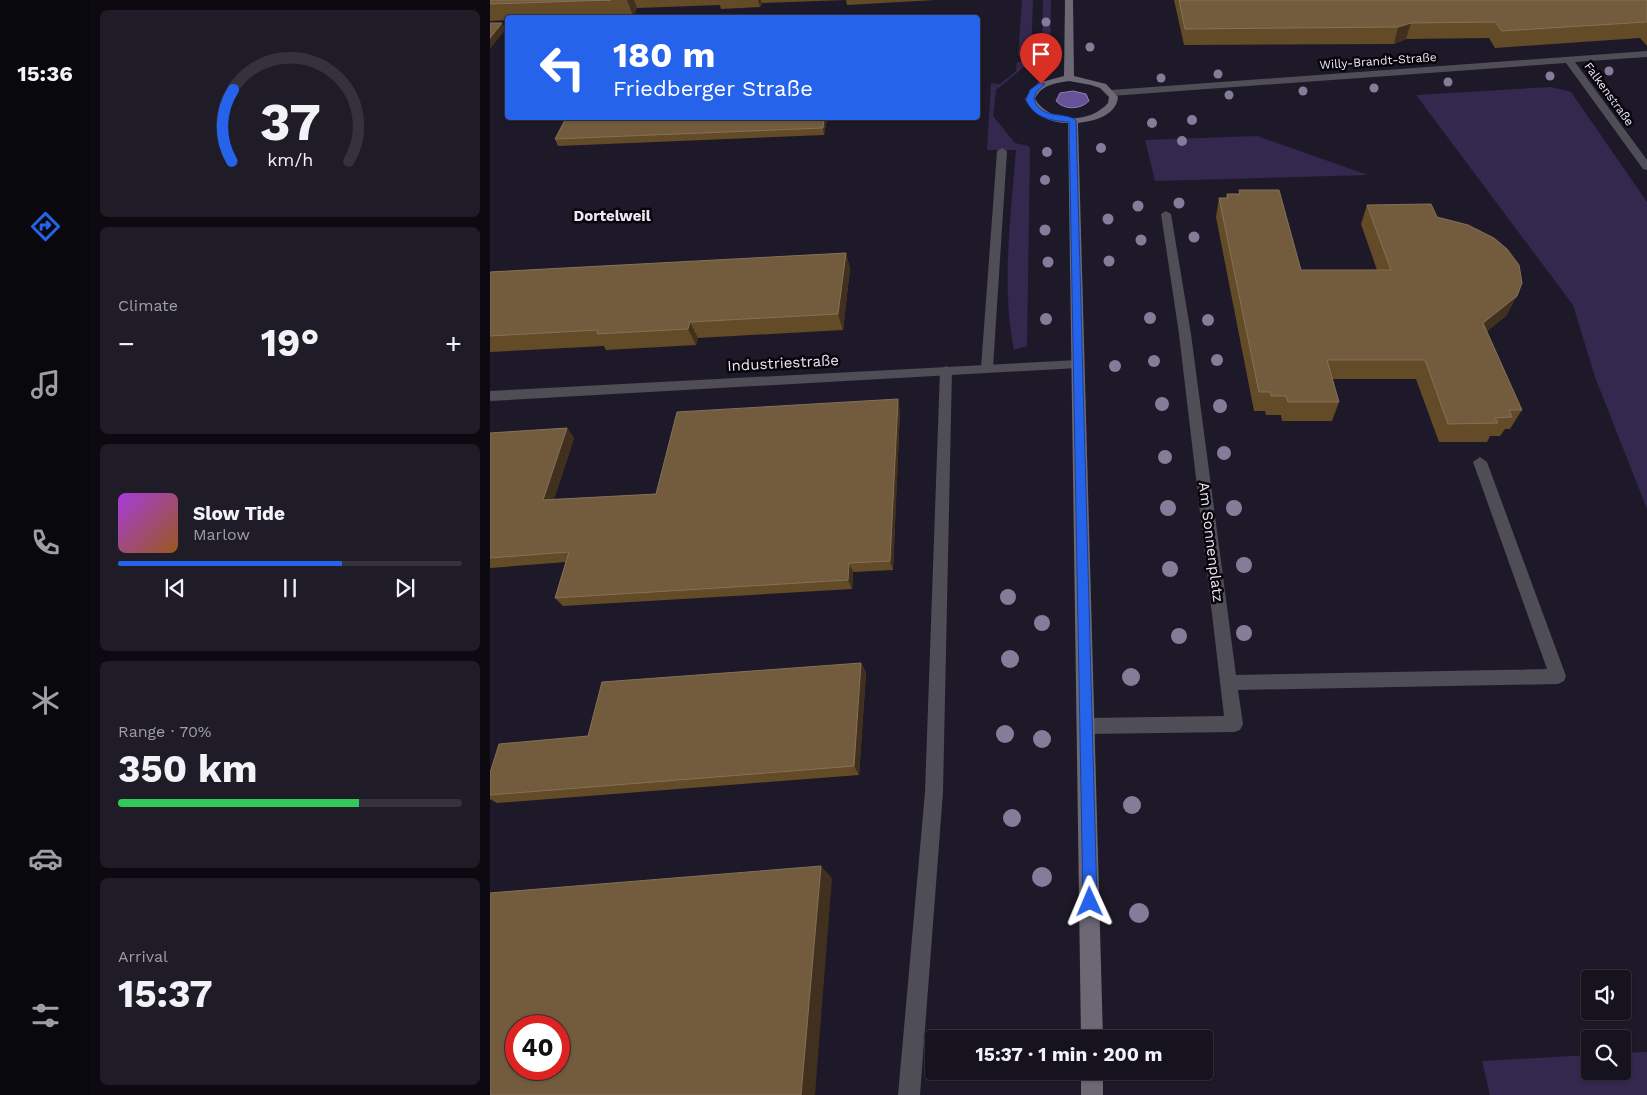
<!DOCTYPE html>
<html lang="en">
<head>
<meta charset="utf-8">
<style>
  body { margin:0; font-family:"Work Sans",sans-serif; background:#1f1c27; color:#f1f3f6; height:100vh; display:flex; flex-direction:column; font-size:19px; white-space:nowrap }
  * { box-sizing:border-box; margin:0 }
  p { font-size:16px; color:#9e9ea4 }
  .icon { flex:none; width:28px; height:28px; fill:none; stroke:currentColor; stroke-width:2; stroke-linecap:round; stroke-linejoin:round }
  .map { position:relative; flex:1; overflow:hidden }
  .panel { display:flex; flex-direction:column; gap:10px; padding:10px; background:#0c0a10; width:400px }
  .panel>* { flex:none }
  .top-card { position:absolute; left:15px; top:15px; width:475px; height:105px; border-radius:5px; box-shadow:0 1px 4px #0004,0 0 0 1px #35323c; background:#2563eb; color:#fff; overflow:hidden }
  .controls { position:absolute; left:1091px; top:970px; display:grid; gap:10px }
  .controls a { display:grid; place-items:center; width:50px; height:50px; border-radius:5px; background:#16131e; box-shadow:0 1px 4px #0004,0 0 0 1px #35323c; font-size:25px }
  .speed { position:absolute; left:15px; top:1015px; display:flex; gap:10px; font-size:25px; font-weight:700; text-align:center }
  .speed>* { display:grid; place-content:center; width:65px; height:65px; border-radius:50%; background:#16131e; box-shadow:0 1px 4px #0004,0 0 0 1px #35323c; line-height:1 }
  .speed .limit { border:8px solid #d22; background:#fff; color:#111 }
  .pin { position:absolute; display:grid; place-items:center; width:42px; height:42px; color:#fff; margin:-51px -21px; border-radius:50% 50% 50% 0; rotate:-45deg; box-shadow:0 0 5px #0007 }
  .pin .icon { rotate:45deg }
  .me { position:absolute; width:55px; margin:-28px; rotate:359deg; stroke-linejoin:round; filter:drop-shadow(0 0 4px #0008) }
  .turn { display:flex; align-items:center; gap:18px; height:105px; padding:0 25px; font-size:22px }
  .turn .icon { width:65px; height:65px; stroke-width:2.5 }
  .turn b { display:block; font-size:35px; line-height:42px }
  .big { font-size:38px; font-weight:700; line-height:1.1 }
  .panel .tile { flex:1; display:flex; flex-direction:column; justify-content:center; gap:8px; min-width:0; padding:0 18px; border-radius:8px; background:#1f1c27 }
  .panel .dial { align-items:center; gap:0 }
  .dial svg { height:130px; overflow:visible; fill:none; stroke:#35323c; stroke-width:7; stroke-linecap:round; text-anchor:middle }
  .dial text { fill:#f1f3f6; stroke:none }
  .song { display:flex; align-items:center; gap:15px }
  .cover { width:60px; height:60px; border-radius:8px; background:linear-gradient(135deg,hsl(280 70% 55%),hsl(30 70% 35%)) }
  .played { height:5px; border-radius:2px; background:linear-gradient(90deg,#2563eb 65%,#35323c 65%) }
  .keys { display:flex; justify-content:space-around; direction:ltr }
  .heat { display:flex; justify-content:space-between; align-items:center; font-size:28px; direction:ltr }
  .charge { height:8px; border-radius:4px; background:linear-gradient(90deg,#34c759 70%,#35323c 0) }
  .trip { position:absolute; left:435px; top:1030px; width:288px; height:50px; border-radius:5px; background:#16131e; box-shadow:0 1px 4px #0004,0 0 0 1px #35323c; font-weight:700; line-height:50px; text-align:center }
  main { display:flex; flex:1; min-height:0 }
  .menu { display:flex; flex-direction:column; width:90px; justify-content:space-around; align-items:center; background:#09080c; color:#9e9ea4 }
  .menu .icon { width:35px; height:35px }
  .menu .selected { color:#2563eb }
  .menu b { font-size:22px; color:#f1f3f6 }
  .map>svg:first-child { display:block }
  .green { fill:#34284f }
  .water { fill:#685297; stroke:#8f7fb2 }
  .lines { fill:none; stroke-linecap:round; stroke-linejoin:round }
  .lane { fill:#4f4d55; fill-rule:evenodd }
  .street { fill:#4f4d55; fill-rule:evenodd }
  .secondary { fill:#6c6975; fill-rule:evenodd }
  .tree { fill:#847d9a }
  .wall { fill:#634b27 }
  .shaded-wall { fill:#41301e }
  .building { fill:#725c3d; stroke:#847159; fill-rule:evenodd }
  .route { fill:#2563eb; stroke:#184099 }
  .labels { text-anchor:middle; stroke-width:5; stroke-linejoin:round; paint-order:stroke }
  .far-street-label { font-size:12px; fill:#eae7f2; stroke:#07050b }
  .far-quarter-label { font-size:15px; font-weight:bold; fill:#eae7f2; stroke:#07050b }
  .street-label { font-size:15px; fill:#eae7f2; stroke:#07050b }
</style>
</head>
<body>
<main>
<nav class="menu">
<b>15:36</b>
<svg class="icon selected" aria-label="directions" viewBox="0 0 24 24"><path d="M12 3l9 9-9 9-9-9zM9 14v-3h6M13 9l2 2-2 2"/></svg>
<svg class="icon" aria-label="music" viewBox="0 0 24 24"><path d="M9 18V5l10-2v13"/><circle cx="6" cy="18" r="3"/><circle cx="16" cy="16" r="3"/></svg>
<svg class="icon" aria-label="phone" viewBox="0 0 24 24"><path d="M5 4h4l2 5-3 2q2 4 5 5l2-3 5 2v4C11 20 4 13 5 4z"/></svg>
<svg class="icon" aria-label="climate" viewBox="0 0 24 24"><path d="M12 3v18M4 7l16 10M4 17L20 7"/></svg>
<svg class="icon" aria-label="car" viewBox="0 0 24 24"><path d="M5 17H2v-5l4-1 3-4h7l3 4 3 1v5h-3M9 17h6M6 11h13"/><circle cx="7" cy="17" r="2"/><circle cx="17" cy="17" r="2"/></svg>
<svg class="icon" aria-label="filters" viewBox="0 0 24 24"><path d="M4 7h16M4 17h16"/><circle cx="9" cy="7" r="2"/><circle cx="15" cy="17" r="2"/></svg>
</nav>
<section class="panel">
<div class="tile dial"><svg viewBox="0 0 100 80">
<path d="M14 69A42 42 0 1 1 86 69"/>
<path d="M14 69A42 42 0 0 1 15 25" stroke="#2563eb"/>
<text x="50" y="56" font-size="32" font-weight="700">37</text>
<text x="50" y="72" font-size="11">km/h</text>
</svg></div>
<div class="tile"><p>Climate</p>
<div class="heat"><a>−</a><b class="big">19°</b><a>+</a></div>
</div>
<div class="tile">
<div class="song"><i class="cover"></i><div><b>Slow Tide</b><p>Marlow</p></div></div>
<div class="played"></div>
<div class="keys"><svg class="icon" aria-label="previous" viewBox="0 0 24 24"><path d="M18 5L8 12l10 7zM5 5v14"/></svg><svg class="icon" aria-label="pause" viewBox="0 0 24 24"><path d="M8 5v14M16 5v14"/></svg><svg class="icon" aria-label="next" viewBox="0 0 24 24"><path d="M6 5l10 7-10 7zM19 5v14"/></svg></div>
</div>
<div class="tile"><p>Range · 70%</p><b class="big">350 km</b><div class="charge"></div></div>
<div class="tile"><p>Arrival</p><b class="big">15:37</b></div>
</section>
<div class="map">
<svg width="1157" height="1095" viewBox="0 0 1157 1095">
  <rect width="100%" height="100%" fill="#1d1928"/>
  <g class="green">
    <path d="M532 0H543L541 56H528Z"/>
    <path d="M553 0H561L560 59H552Z"/>
    <path d="M527 62H540L506 90 503 116 525 143 539 146 540 150 537 346 524 350C511 285 521 216 526 150H497L501 83 510 84 526 71Z"/>
    <path d="M1061 87 1081 92 1157 202V509L1105 377 1083 305 926 95Z"/>
    <path d="M767 136 878 175 665 181 655 140Z"/>
    <path d="M1157 1052V1095H1000L992 1061 1100 1055V1071H1132L1133 1053Z"/>
  </g>
  <path class="water" d="M583 91 596 94 599 101C590 110 574 110 566 101L570 93Z"/>
  <g class="lines">
    <g class="lane">
      <path d="M512 148 517 151 503 368 497 372 491 368 507 151Z"/>
      <path d="M676 211 681 214 701 334 746 675 1057 669 983 462 990 457 997 462 1076 676 1074 681 1068 684 748 690 753 724 750 730 744 732 597 734 591 732 588 726 591 720 597 718 734 716 689 334 671 214Z"/>
      <path d="M456 366 462 370 453 792 430 1095H408L435 792 450 370Z"/>
    </g>
    <g class="street">
      <path d="M1157 51V57L1085 62 1157 160V170L1153 169 1076 63 621 96 616 93 621 90Z"/>
      <path d="M588 360 594 364 588 368 0 401V391Z"/>
    </g>
    <g class="secondary">
      <path d="M575 0H583L584 76 616 84 628 97C626 116 604 121 588 123L613 1039H591L578 123C559 123 545 115 535 99L548 83 574 76ZM579 81 601 85 610 88 619 97 618 103C600 124 560 124 545 99 551 85 565 83 579 81Z"/>
      <rect x="591" y="1071" width="22" height="24"/>
    </g>
  </g>
  <g class="tree">
    <circle cx="556" cy="22" r="4.5"/>
    <circle cx="600" cy="47" r="4.5"/>
    <circle cx="1119" cy="71" r="4.5"/>
    <circle cx="728" cy="74" r="4.5"/>
    <circle cx="1060" cy="76" r="4.5"/>
    <circle cx="671" cy="78" r="4.5"/>
    <circle cx="958" cy="82" r="4.5"/>
    <circle cx="884" cy="88" r="4.5"/>
    <circle cx="813" cy="91" r="4.5"/>
    <circle cx="739" cy="95" r="4.5"/>
    <circle cx="702" cy="120" r="5"/>
    <circle cx="662" cy="123" r="5"/>
    <circle cx="692" cy="141" r="5"/>
    <circle cx="611" cy="148" r="5"/>
    <circle cx="557" cy="152" r="5"/>
    <circle cx="555" cy="180" r="5"/>
    <circle cx="689" cy="203" r="5.5"/>
    <circle cx="648" cy="206" r="5.5"/>
    <circle cx="618" cy="219" r="5.5"/>
    <circle cx="555" cy="230" r="5.5"/>
    <circle cx="704" cy="237" r="5.5"/>
    <circle cx="651" cy="240" r="5.5"/>
    <circle cx="619" cy="261" r="5.5"/>
    <circle cx="558" cy="262" r="5.5"/>
    <circle cx="660" cy="318" r="6"/>
    <circle cx="556" cy="319" r="6"/>
    <circle cx="718" cy="320" r="6"/>
    <circle cx="727" cy="360" r="6"/>
    <circle cx="664" cy="361" r="6"/>
    <circle cx="625" cy="366" r="6"/>
    <circle cx="672" cy="404" r="7"/>
    <circle cx="730" cy="406" r="7"/>
    <circle cx="734" cy="453" r="7"/>
    <circle cx="675" cy="457" r="7"/>
    <circle cx="678" cy="508" r="8"/>
    <circle cx="744" cy="508" r="8"/>
    <circle cx="754" cy="565" r="8"/>
    <circle cx="680" cy="569" r="8"/>
    <circle cx="518" cy="597" r="8"/>
    <circle cx="552" cy="623" r="8"/>
    <circle cx="754" cy="633" r="8"/>
    <circle cx="689" cy="636" r="8"/>
    <circle cx="520" cy="659" r="9"/>
    <circle cx="641" cy="677" r="9"/>
    <circle cx="515" cy="734" r="9"/>
    <circle cx="552" cy="739" r="9"/>
    <circle cx="642" cy="805" r="9"/>
    <circle cx="522" cy="818" r="9"/>
    <circle cx="552" cy="877" r="10"/>
    <circle cx="649" cy="913" r="10"/>
  </g>
  <g class="wall">
    <path d="M0 0H445L357 5 356 0 272 3 270 7 231 9 230 5 147 8 143 16 95 18H18V20L0 21Z"/>
    <path d="M684 0H1157V46L1150 38 1005 48 999 38 916 39 904 44 694 45Z"/>
    <path d="M76 118H337L334 135 68 146 65 139Z"/>
    <path d="M749 190 811 270H887L871 224 877 205 947 217 1017 315 997 331 1032 410 1020 429H1015L1010 436H1000L997 442H949L926 379H842L849 402 842 421H792L791 415H776L775 411H764L726 217 729 198H736L737 194H749Z"/>
    <path d="M356 253 360 269 353 330 208 338 206 345 116 350 114 346 0 352V272Z"/>
    <path d="M410 409 403 570 363 572 362 589 73 606 65 598 76 562 0 568V433L77 428 84 438 64 499 166 494Z"/>
    <path d="M371 663 376 673 369 775 7 803 0 799V773L98 736Z"/>
  </g>
  <g class="shaded-wall">
    <path d="M137 0H144L147 8 143 16Z"/>
    <path d="M268 0H271L272 3 270 7Z"/>
    <path d="M12 23 16 29 0 49V38Z"/>
    <path d="M921 23 916 39 904 44 908 27Z"/>
    <path d="M334 118H337L334 135 333 128Z"/>
    <path d="M356 253 360 269 353 330 348 314Z"/>
    <path d="M1027 296 1017 315 983 342 993 323Z"/>
    <path d="M200 322 208 338 206 345 198 329Z"/>
    <path d="M408 399 410 409 403 570 400 561Z"/>
    <path d="M77 428 84 438 61 509 53 500Z"/>
    <path d="M359 563 363 572 362 589 358 580Z"/>
    <path d="M371 663 376 673 369 775 364 766Z"/>
    <path d="M331 866 342 878 325 1095H311Z"/>
  </g>
  <g class="building">
    <path d="M0 0H121L0 4Z"/>
    <path d="M689 0H1157V22L1012 31 1005 22 921 23 908 27 695 29Z"/>
    <path d="M0 23H12L0 38Z"/>
    <path d="M76 118H334L333 128 65 139Z"/>
    <path d="M749 190H789L811 270H901L877 205 941 204 947 217 978 225 1004 238 1017 249 1029 265 1032 283 1027 296 993 323 1032 410H1019L1022 417 1005 418 1008 423 958 424 935 360H837L849 402H798L796 396H781L780 392H769L729 198H738L737 194H750Z"/>
    <path d="M356 253 348 314 200 322 198 329 107 334 108 330 0 336V272Z"/>
    <path d="M408 399 400 561 359 563 358 580 65 598 79 552 0 558V433L77 428 53 500 166 494 187 412Z"/>
    <path d="M371 663 364 766 0 795V773L9 744 98 736 112 682Z"/>
    <path d="M331 866 311 1095H0V893ZM26 1026H69V1069H26Z"/>
  </g>
  <path class="route" d="M549 83 555 84 546 92 544 100C552 120 572 111 586 120L607 902 605 907 600 909 595 907 593 902 579 122C561 121 544 118 536 100L540 90Z"/>
  <g class="labels">
    <g class="far-street-label">
      <text transform="translate(888 61) rotate(-4)" y="4">Willy-Brandt-Straße</text>
      <text transform="translate(1119 94) rotate(54)" y="4">Falkenstraße</text>
    </g>
    <g class="far-quarter-label">
      <text x="122" y="221">Dortelweil</text>
    </g>
    <g class="street-label">
      <text transform="translate(293 363) rotate(-3)" y="5">Industriestraße</text>
      <text transform="translate(721 542) rotate(83)" y="5">Am Sonnenplatz</text>
    </g>
  </g>
</svg>
<div class="controls">
<a><svg class="icon" aria-label="sound" viewBox="0 0 24 24"><path d="M4 9h4l5-4v14l-5-4H4zM17 9q2 3 0 6"/></svg></a>
<a><svg class="icon" aria-label="search" viewBox="0 0 24 24"><circle cx="10" cy="10" r="6"/><path d="M15 15l6 6"/></svg></a>
</div>
<div class="speed"><div class="limit">40</div></div>
<div class="pin" style="left:551px;top:84px;background:#d93025"><svg class="icon" aria-label="arrive" viewBox="0 0 24 24"><path d="M6 21V4h12l-3 4 3 4H6"/></svg></div>
<svg class="me" style="left:600px;top:902px" viewBox="-20 -20 40 40"><path d="M0-17L14 15 0 8-14 15z" fill="#2563eb" stroke="#fff" stroke-width="4"/></svg>
<div class="trip">15:37 · 1 min · 200 m</div>
<div class="top-card">
<div class="turn"><svg class="icon" aria-label="left" viewBox="0 0 24 24"><path d="M17 20v-9H6M10 6l-5 5 5 5"/></svg><div><b>180 m</b>Friedberger Straße</div></div>
</div>
</div>
</main>
</body>
</html>
